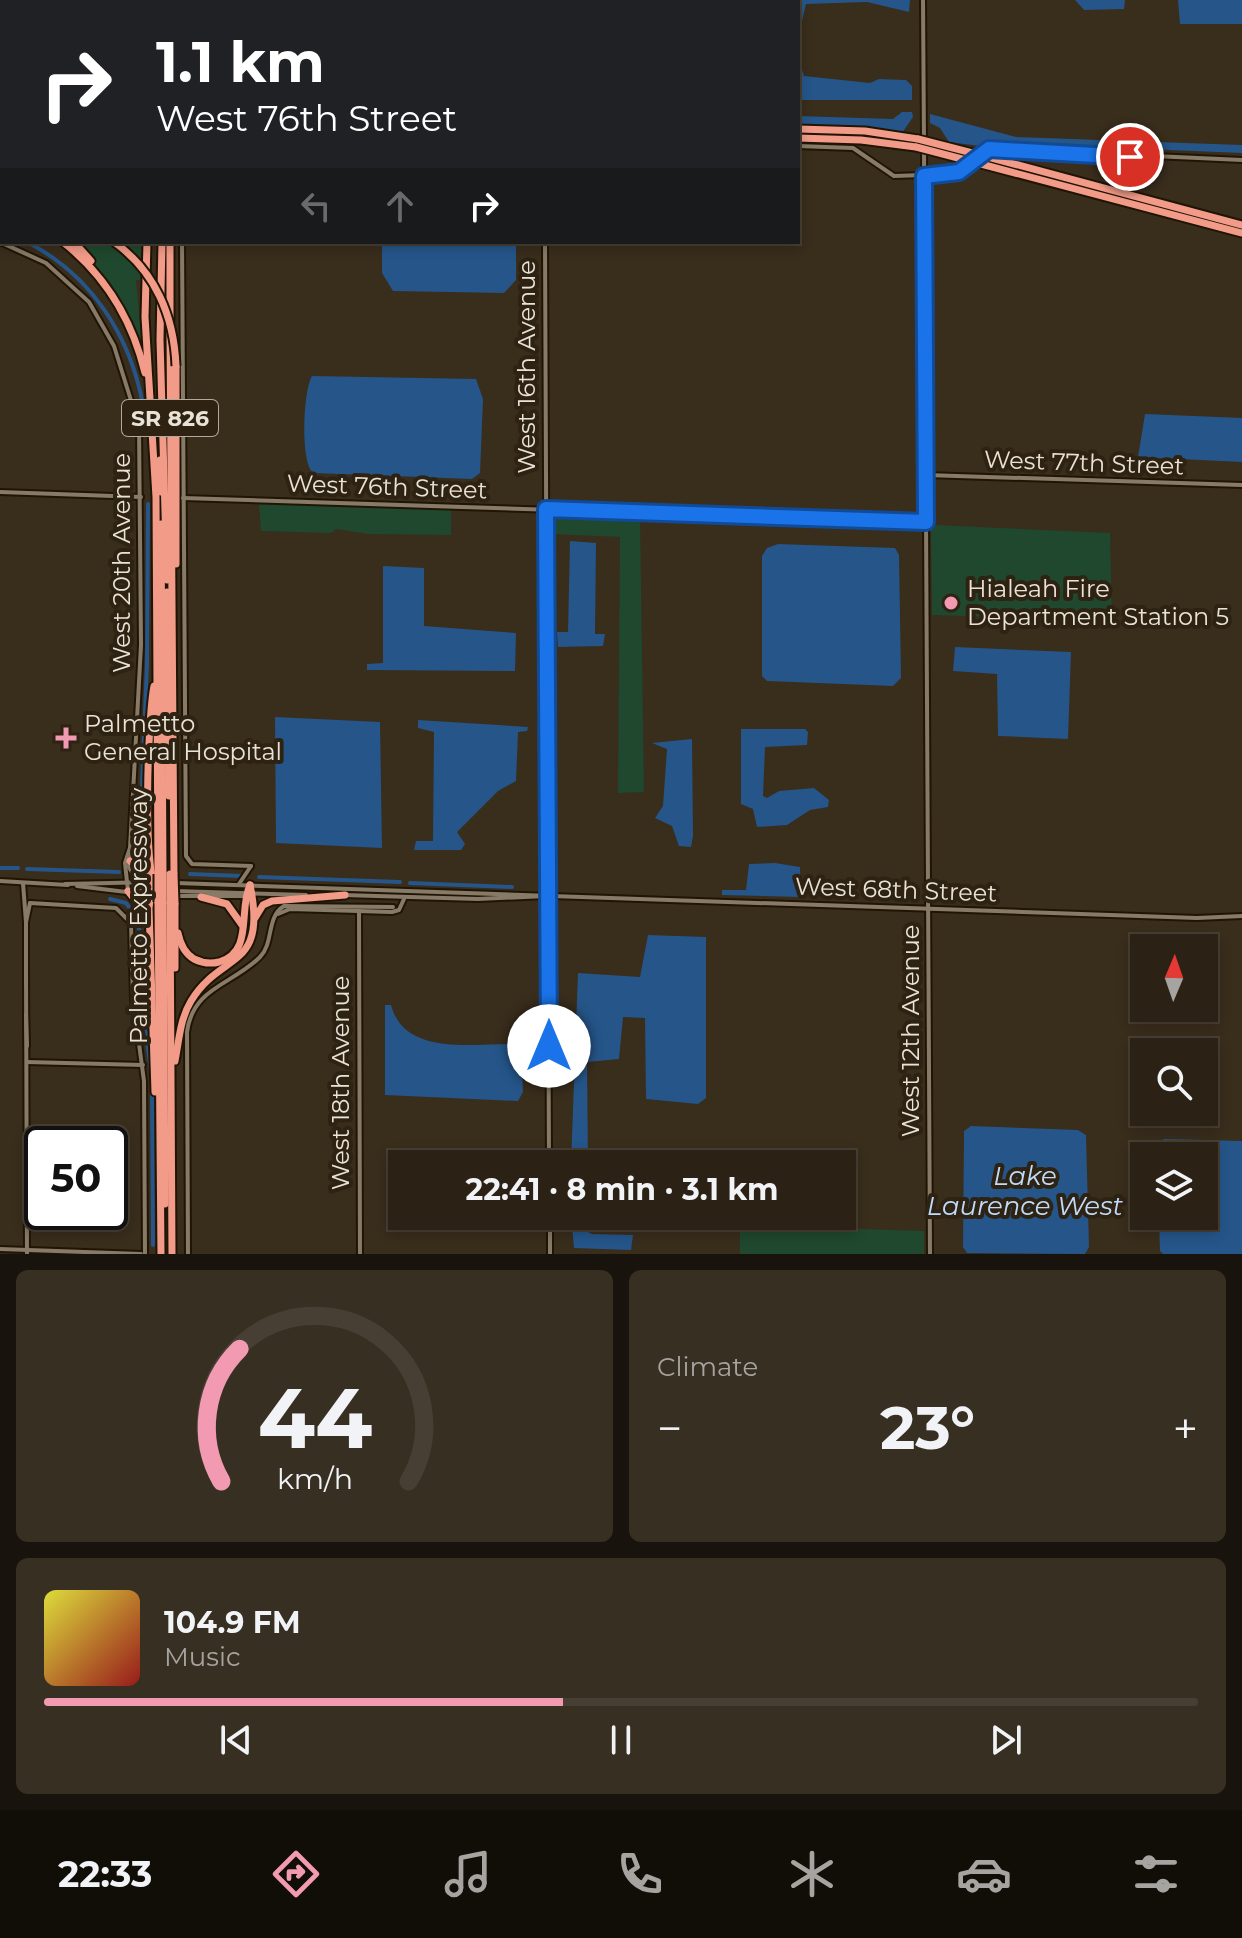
<!DOCTYPE html>
<html lang="en">
<head>
<meta charset="utf-8">
<style>
  body { margin:0; font-family:Montserrat,sans-serif; background:#372f22; color:#f1f3f6; height:100vh; display:flex; flex-direction:column; font-size:30px; white-space:nowrap }
  * { box-sizing:border-box; margin:0 }
  p { font-size:26px; color:#a6a4a0 }
  .icon { flex:none; width:44px; height:44px; fill:none; stroke:currentColor; stroke-width:2; stroke-linecap:round; stroke-linejoin:round }
  .map { position:relative; height:1254px; overflow:hidden }
  .drawer { display:flex; flex-direction:column; gap:16px; padding:16px; background:#18130c; flex:1 }
  .drawer>* { flex:none }
  .hud { position:absolute; left:0px; top:0px; width:800px; height:244px; box-shadow:0 4px 12px #0003,0 0 0 2px #473f34; background:#202124; color:#fff; overflow:hidden }
  .needle { width:52px; rotate:2deg }
  .buttons { position:absolute; left:1130px; top:934px; display:grid; gap:16px }
  .buttons a { display:grid; place-items:center; width:88px; height:88px; border-radius:0px; background:#2b2215; box-shadow:0 4px 12px #0003,0 0 0 2px #473f34; font-size:40px }
  .speed { position:absolute; left:24px; top:1126px; display:flex; gap:16px; font-size:40px; font-weight:700; text-align:center }
  .speed>* { display:grid; place-content:center; width:104px; height:104px; border-radius:50%; background:#2b2215; box-shadow:0 4px 12px #0003,0 0 0 2px #473f34; line-height:1 }
  .speed .limit { border:4px solid #111; border-radius:12px; background:#fff; color:#111 }
  .pin { position:absolute; display:grid; place-items:center; width:68px; height:68px; color:#fff; margin:-34px; border:4px solid #fff; border-radius:50%; box-shadow:0 2px 8px #0007 }
  .me { position:absolute; width:88px; margin:-44px; rotate:0deg; stroke-linejoin:round; filter:drop-shadow(0 0 6px #0008) }
  .turn { display:flex; align-items:center; gap:28px; height:168px; padding:0 24px; font-size:36px }
  .turn .icon { width:104px; height:104px; stroke-width:2.5 }
  .turn b { display:block; font-size:56px; line-height:68px }
  .lanes { display:flex; align-items:center; height:76px; padding:0 24px; background:#0003; justify-content:center; gap:40px; direction:ltr }
  .lanes .off { opacity:.35 }
  .big { font-size:60px; font-weight:700; line-height:1.1 }
  .drawer .widget { flex:1; display:flex; flex-direction:column; justify-content:center; gap:12px; min-width:0; padding:0 28px; border-radius:12px; background:#372f22 }
  .drawer .dial { align-items:center; gap:0 }
  .dial svg { height:208px; overflow:visible; fill:none; stroke:#473f34; stroke-width:7; stroke-linecap:round; text-anchor:middle }
  .dial text { fill:#f1f3f6; stroke:none }
  .song { display:flex; align-items:center; gap:24px }
  .cover { width:96px; height:96px; border-radius:12px; background:linear-gradient(135deg,hsl(60 70% 55%),hsl(0 70% 35%)) }
  .played { height:8px; border-radius:4px; background:linear-gradient(90deg,#f19ab1 45%,#473f34 45%) }
  .keys { display:flex; justify-content:space-around; direction:ltr }
  .heat { display:flex; justify-content:space-between; align-items:center; font-size:44px; direction:ltr }
  .drawer .tiles { flex:1; display:grid; gap:16px; grid-template-columns:1fr 1fr }
  .widget:last-child { grid-column:span 2 }
  .trip { position:absolute; left:388px; top:1150px; width:468px; height:80px; border-radius:0px; background:#2b2215; box-shadow:0 4px 12px #0003,0 0 0 2px #473f34; font-weight:700; line-height:80px; text-align:center }
  .dock { display:flex; height:128px; justify-content:space-around; align-items:center; background:#110e08; color:#a6a4a0 }
  .dock .icon { width:56px; height:56px }
  .dock .active { color:#f19ab1 }
  .dock b { font-size:36px; color:#f1f3f6 }
  .map>svg:first-child { display:block }
  .green { fill:#1f482e }
  .water { fill:#255589 }
  .lines { fill:none; stroke-linecap:round; stroke-linejoin:round }
  .canal { stroke:#255589; stroke-width:4 }
  .secondary-casing { stroke:#201505; stroke-width:8 }
  .highway-casing { stroke:#201505; stroke-width:11 }
  .secondary { stroke:#877a66; stroke-width:4 }
  .highway { stroke:#f29b88; stroke-width:7 }
  .highway-bridge-casing { stroke:#201505; stroke-width:11; stroke-linecap:butt }
  .highway-bridge { stroke:#f29b88; stroke-width:7 }
  .route-casing { stroke:#114b97; stroke-width:20 }
  .route { stroke:#1a73e8; stroke-width:14 }
  .poi-dot { fill:#f19ab1; stroke:#2e2312; stroke-width:3 }
  .labels { text-anchor:middle; stroke-width:8; stroke-linejoin:round; paint-order:stroke }
  .shield { fill:#2e2312; stroke:#b1a99c; stroke-width:2 }
  .shield-label { font-size:22px; font-weight:bold; fill:#e9e2d7 }
  .street-label { font-size:24px; fill:#e9e2d7; stroke:#2e2312 }
  .poi-label { font-size:24px; fill:#e9e2d7; stroke:#2e2312; text-anchor:start }
  .water-label { font-size:26px; font-style:italic; fill:#c0dbfa; stroke:#2e2312 }
</style>
</head>
<body>
<div class="map">
<svg width="1242" height="1254" viewBox="0 0 1242 1254">
  <rect width="100%" height="100%" fill="#392d1c"/>
  <g class="green">
    <path d="M77 242H142L140 280H136L142 345 111 284Z"/>
    <path d="M259 502 451 508V535L368 534 336 529 331 533 261 531Z"/>
    <path d="M550 513 640 515 644 792 618 793 620 537 551 534Z"/>
    <path d="M936 525 1110 533 1112 620 932 615 931 529Z"/>
    <path d="M740 1225 924 1231V1254H740Z"/>
  </g>
  <g class="water">
    <path d="M751 0H910L909 12 867 2 806 4 798 38V2Z"/>
    <path d="M1075 0H1125L1124 9 1084 10Z"/>
    <path d="M1178 0H1242V24H1180Z"/>
    <path d="M798 57 804 76 870 83 879 79 906 80 912 86V100H798Z"/>
    <path d="M902 112H912L913 117 902 133 798 126V116L893 119Z"/>
    <path d="M930 114 1016 137 1242 145V153L999 143 980 146 949 142 940 128 930 123Z"/>
    <path d="M382 242H516V280L504 293 393 291 382 273Z"/>
    <path d="M312 376 476 379 483 399 480 473 472 479 313 473C300 462 303 391 312 376Z"/>
    <path d="M1145 414 1242 418V462L1138 457Z"/>
    <path d="M570 541 596 543 595 634H605L603 646 558 647 557 632H568Z"/>
    <path d="M778 544 895 548 899 555 901 678 893 686 767 681 762 676V556L767 548Z"/>
    <path d="M383 566 424 568V626L516 633 515 671 367 670V664L383 663Z"/>
    <path d="M955 647 1071 652 1068 739 998 736 997 674 953 671Z"/>
    <path d="M275 717 380 722 382 848 276 843Z"/>
    <path d="M418 720 528 727 527 731 518 732 516 781 498 791 457 832 465 844 461 850H414L416 841H433L434 732 418 728Z"/>
    <path d="M741 729H805L808 732 807 745 765 747 763 796 767 798 779 791 814 788 829 800 828 807 810 810 787 825 757 827 753 809 741 804Z"/>
    <path d="M692 739 693 836 691 847 679 846 672 826 655 818 663 806 667 749 652 743Z"/>
    <path d="M775 863 800 867 801 897 722 895V890H746L749 864Z"/>
    <path d="M648 935 706 937V1098L698 1104 646 1099 645 1018 623 1017 619 1059 587 1062 588 1164H571L578 973 640 977Z"/>
    <path d="M385 1005H391C405 1057 473 1043 515 1044L521 1047 523 1092 518 1101 385 1095Z"/>
    <path d="M971 1126 1078 1130 1086 1135 1089 1247 1085 1254 967 1253 963 1247 964 1131Z"/>
    <path d="M1164 1139 1242 1141V1254H1163L1160 1251 1159 1216H1204V1156H1157V1145Z"/>
    <path d="M571 1216H588V1232L592 1234 633 1235 631 1250 574 1248Z"/>
  </g>
  <g class="lines">
    <g class="canal">
      <path d="M0 232H2"/>
      <path d="M27 242C91 275 130 335 143 405"/>
      <path d="M135 863 140 833 147 664 148 504"/>
      <path d="M0 868H18"/>
      <path d="M27 869 119 872"/>
      <path d="M190 874 242 876"/>
      <path d="M259 877 400 882"/>
      <path d="M410 883 512 887"/>
      <path d="M110 899 126 903 139 921 140 988 151 1071"/>
      <path d="M152 1091 153 1245"/>
    </g>
    <defs>
      <g id="secondary">
        <path d="M923 0 924 142"/>
        <path d="M0 123H2"/>
        <path d="M798 146 853 148 894 176 951 174 972 161"/>
        <path d="M924 150 930 1254"/>
        <path d="M979 156 997 149 1242 160"/>
        <path d="M0 242 46 263 89 302 114 346 139 426 141 645 129 867 136 880"/>
        <path d="M182 242 186 856 192 864 251 866"/>
        <path d="M545 242 549 1164"/>
        <path d="M926 475 1242 485"/>
        <path d="M0 492 141 497"/>
        <path d="M183 498 926 522"/>
        <path d="M0 881 68 885"/>
        <path d="M23 883 26 922"/>
        <path d="M176 883 1197 918 1242 916"/>
        <path d="M65 884 155 882"/>
        <path d="M239 884 251 866"/>
        <path d="M77 886 151 895"/>
        <path d="M128 891 150 890"/>
        <path d="M128 891 125 863 130 848"/>
        <path d="M175 891 306 895"/>
        <path d="M343 895 478 899 546 896"/>
        <path d="M176 896H243"/>
        <path d="M30 903 116 908 131 923 133 999 144 1081 145 1254"/>
        <path d="M359 911 360 1254"/>
        <path d="M278 914 290 909 392 912 399 910 404 899"/>
        <path d="M26 970 27 1254"/>
        <path d="M26 985V922L30 903"/>
        <path d="M26 1014 27 1046"/>
        <path d="M27 1062 143 1065"/>
        <path d="M550 1216V1254"/>
        <path d="M0 1249 141 1254"/>
        <path d="M188 1254 187 1032C193 987 232 985 260 957 274 943 266 917 284 906L393 907"/>
      </g>
      <g id="highway">
        <path d="M160 0V2"/>
        <path d="M168 0V2"/>
        <path d="M292 0V2"/>
        <path d="M306 0 308 2"/>
        <path d="M55 2 58 0"/>
        <path d="M0 30 2 29"/>
        <path d="M0 36H2"/>
        <path d="M0 55 2 54"/>
        <path d="M0 66 2 65"/>
        <path d="M0 81 2 80"/>
        <path d="M0 106H2"/>
        <path d="M798 129 865 131 918 139"/>
        <path d="M798 138 861 140 916 147"/>
        <path d="M988 157 1242 225"/>
        <path d="M981 164 1242 233"/>
        <path d="M0 180 2 181"/>
        <path d="M0 201 2 202"/>
        <path d="M63 242C106 276 132 319 145 373"/>
        <path d="M74 242 91 261"/>
        <path d="M147 242 145 317 156 497 158 874"/>
        <path d="M162 242 160 340 167 580"/>
        <path d="M170 320V242"/>
        <path d="M170 333 174 874"/>
        <path d="M160 460 161 492"/>
        <path d="M161 524 163 874"/>
        <path d="M176 564V366"/>
        <path d="M167 592 169 796"/>
        <path d="M154 686C148 714 142 874 157 890"/>
        <path d="M130 861 139 867 147 857"/>
        <path d="M138 882 149 870"/>
        <path d="M128 891 147 915"/>
        <path d="M201 897 227 904 242 925"/>
        <path d="M158 902 161 1254"/>
        <path d="M163 902 165 1204"/>
        <path d="M170 902 172 1254"/>
        <path d="M175 903V968"/>
        <path d="M255 918 263 905 272 901 345 895"/>
        <path d="M178 933C180 943 184 953 194 959 202 963 211 964 219 962 254 952 238 910 250 885"/>
        <path d="M175 1061C179 1041 180 1019 191 1001 221 951 268 971 250 885"/>
        <path d="M155 1092 149 908 151 892 160 886"/>
      </g>
    </defs>
    <use href="#secondary" class="secondary-casing"/>
    <use href="#highway" class="highway-casing"/>
    <use href="#secondary" class="secondary"/>
    <use href="#highway" class="highway"/>
    <defs>
      <g id="highway-bridge">
        <path d="M918 139 988 157"/>
        <path d="M916 147 981 164"/>
        <path d="M114 242C155 271 174 316 176 366"/>
        <path d="M158 874V902"/>
        <path d="M163 874V902"/>
        <path d="M170 874V902"/>
        <path d="M174 874 175 903"/>
      </g>
    </defs>
    <use href="#highway-bridge" class="highway-bridge-casing"/>
    <use href="#highway-bridge" class="highway-bridge"/>
  </g>
  <g class="lines">
    <defs>
      <path id="route" d="M549 1046 546 509 926 522 924 176 959 172 989 149 1130 157"/>
    </defs>
    <use href="#route" class="route-casing"/>
    <use href="#route" class="route"/>
  </g>
  <g class="poi-dot">
    <circle cx="951" cy="603" r="8"/>
    <path d="M62 726h8v8h8v8h-8v8h-8v-8h-8v-8h8z"/>
  </g>
  <g class="labels">
    <rect class="shield" x="122" y="400" width="96" height="36" rx="6"/>
    <g class="shield-label">
      <text x="170" y="426">SR 826</text>
    </g>
    <g class="street-label">
      <text transform="translate(527 367) rotate(-90)" y="8">West 16th Avenue</text>
      <text transform="translate(1084 463) rotate(2)" y="8">West 77th Street</text>
      <text transform="translate(387 487) rotate(2)" y="8">West 76th Street</text>
      <text transform="translate(122 563) rotate(-90)" y="8">West 20th Avenue</text>
      <text transform="translate(896 890) rotate(2)" y="8">West 68th Street</text>
      <text transform="translate(139 916) rotate(-90)" y="8">Palmetto Expressway</text>
      <text transform="translate(911 1031) rotate(-90)" y="8">West 12th Avenue</text>
      <text transform="translate(341 1083) rotate(-90)" y="8">West 18th Avenue</text>
    </g>
    <g class="poi-label">
      <text x="967" y="597">Hialeah Fire<tspan x="967" dy="28">Department Station 5</tspan></text>
      <text x="84" y="732">Palmetto<tspan x="84" dy="28">General Hospital</tspan></text>
    </g>
    <g class="water-label">
      <text x="1025" y="1185">Lake<tspan x="1025" dy="30">Laurence West</tspan></text>
    </g>
  </g>
</svg>
<div class="buttons">
<a><svg class="needle" viewBox="-14 -14 28 28"><path d="M0-13l5 13h-10z" fill="#e53935"/><path d="M0 13l5-13h-10z" fill="#a6a4a0"/></svg></a>
<a><svg class="icon" aria-label="search" viewBox="0 0 24 24"><circle cx="10" cy="10" r="6"/><path d="M15 15l6 6"/></svg></a>
<a><svg class="icon" aria-label="layers" viewBox="0 0 24 24"><path d="M12 4l9 5-9 5-9-5zM3 14l9 5 9-5"/></svg></a>
</div>
<div class="speed"><div class="limit">50</div></div>
<div class="pin" style="left:1130px;top:157px;background:#d93025"><svg class="icon" aria-label="arrive" viewBox="0 0 24 24"><path d="M6 21V4h12l-3 4 3 4H6"/></svg></div>
<svg class="me" style="left:549px;top:1046px" viewBox="-20 -20 40 40"><circle r="19" fill="#fff"/><path d="M0-13L10 11 0 6-10 11z" fill="#1a73e8"/></svg>
<div class="trip">22:41 · 8 min · 3.1 km</div>
<div class="hud">
<div class="turn"><svg class="icon" aria-label="right" viewBox="0 0 24 24"><path d="M7 20v-9h11M14 6l5 5-5 5"/></svg><div><b>1.1 km</b>West 76th Street</div></div>
<div class="lanes"><svg class="icon off" aria-label="left" viewBox="0 0 24 24"><path d="M17 20v-9H6M10 6l-5 5 5 5"/></svg><svg class="icon off" aria-label="ahead" viewBox="0 0 24 24"><path d="M12 20V5M6 11l6-6 6 6"/></svg><svg class="icon" aria-label="right" viewBox="0 0 24 24"><path d="M7 20v-9h11M14 6l5 5-5 5"/></svg></div>
</div>
</div>
<section class="drawer">
<div class="tiles">
<div class="widget dial"><svg viewBox="0 0 100 80">
<path d="M14 69A42 42 0 1 1 86 69"/>
<path d="M14 69A42 42 0 0 1 21 18" stroke="#f19ab1"/>
<text x="50" y="56" font-size="32" font-weight="700">44</text>
<text x="50" y="72" font-size="11">km/h</text>
</svg></div>
<div class="widget"><p>Climate</p>
<div class="heat"><a>−</a><b class="big">23°</b><a>+</a></div>
</div>
<div class="widget">
<div class="song"><i class="cover"></i><div><b>104.9 FM</b><p>Music</p></div></div>
<div class="played"></div>
<div class="keys"><svg class="icon" aria-label="previous" viewBox="0 0 24 24"><path d="M18 5L8 12l10 7zM5 5v14"/></svg><svg class="icon" aria-label="pause" viewBox="0 0 24 24"><path d="M8 5v14M16 5v14"/></svg><svg class="icon" aria-label="next" viewBox="0 0 24 24"><path d="M6 5l10 7-10 7zM19 5v14"/></svg></div>
</div>
</div>
</section>
<nav class="dock">
<b>22:33</b>
<svg class="icon active" aria-label="directions" viewBox="0 0 24 24"><path d="M12 3l9 9-9 9-9-9zM9 14v-3h6M13 9l2 2-2 2"/></svg>
<svg class="icon" aria-label="music" viewBox="0 0 24 24"><path d="M9 18V5l10-2v13"/><circle cx="6" cy="18" r="3"/><circle cx="16" cy="16" r="3"/></svg>
<svg class="icon" aria-label="phone" viewBox="0 0 24 24"><path d="M5 4h4l2 5-3 2q2 4 5 5l2-3 5 2v4C11 20 4 13 5 4z"/></svg>
<svg class="icon" aria-label="climate" viewBox="0 0 24 24"><path d="M12 3v18M4 7l16 10M4 17L20 7"/></svg>
<svg class="icon" aria-label="car" viewBox="0 0 24 24"><path d="M5 17H2v-5l4-1 3-4h7l3 4 3 1v5h-3M9 17h6M6 11h13"/><circle cx="7" cy="17" r="2"/><circle cx="17" cy="17" r="2"/></svg>
<svg class="icon" aria-label="filters" viewBox="0 0 24 24"><path d="M4 7h16M4 17h16"/><circle cx="9" cy="7" r="2"/><circle cx="15" cy="17" r="2"/></svg>
</nav>
</body>
</html>
